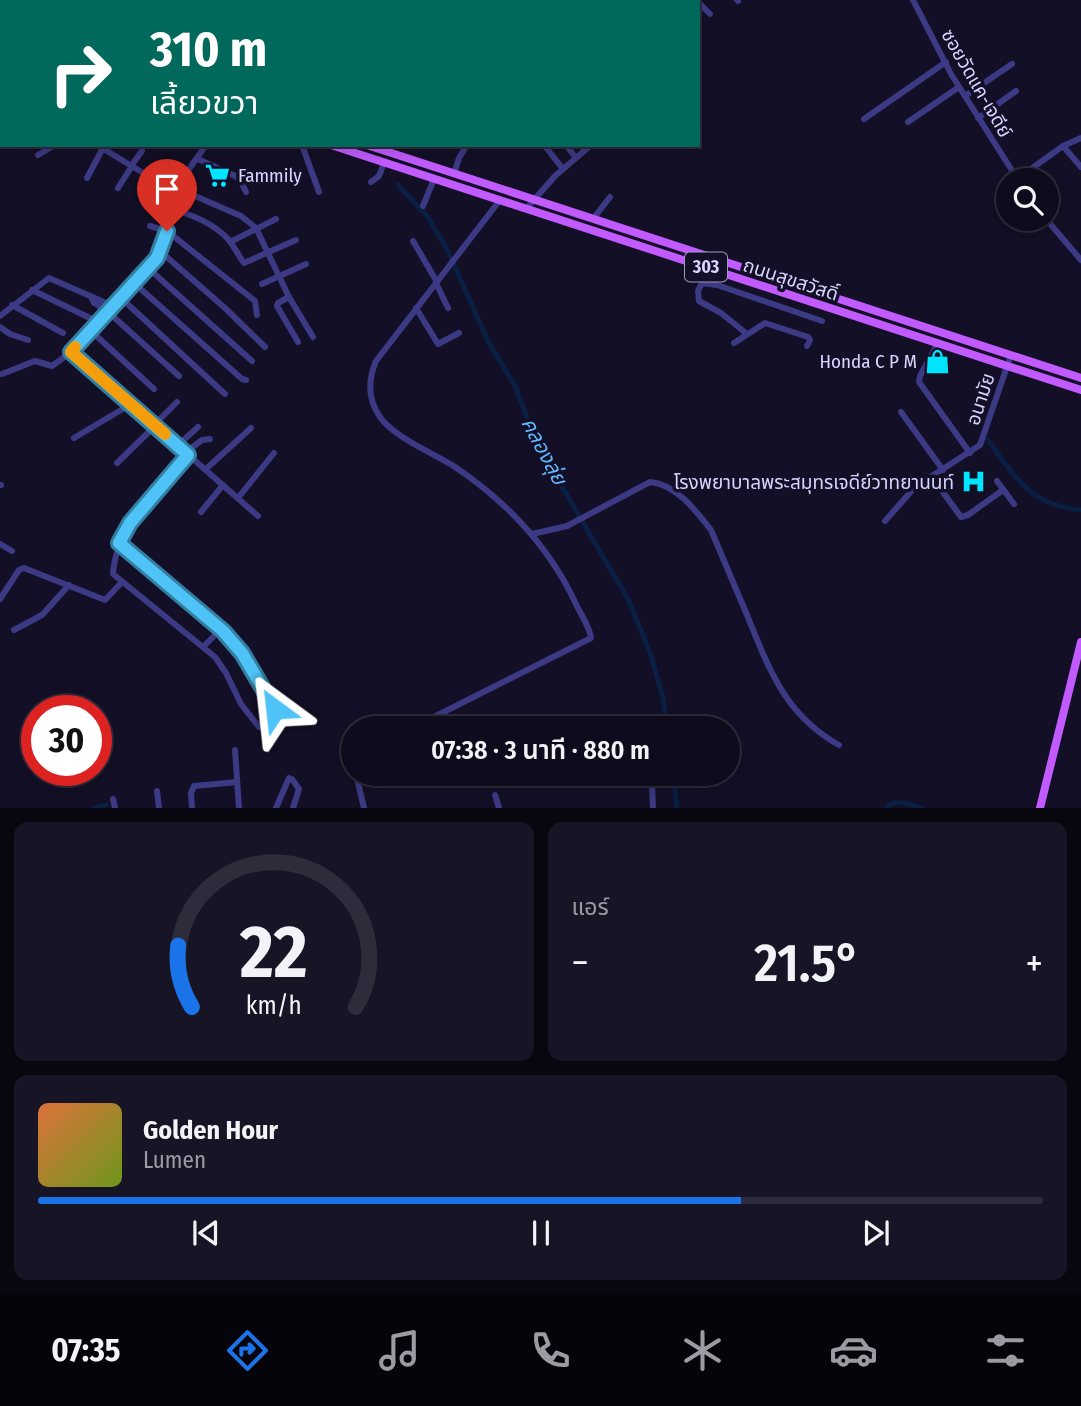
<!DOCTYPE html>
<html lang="th">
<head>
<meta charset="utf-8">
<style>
  body { margin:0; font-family:"Fira Sans Condensed","Noto Sans Thai",sans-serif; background:#171425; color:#f1f3f6; height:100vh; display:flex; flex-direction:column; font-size:26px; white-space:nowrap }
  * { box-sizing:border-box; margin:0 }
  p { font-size:23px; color:#9b9ba3 }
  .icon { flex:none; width:38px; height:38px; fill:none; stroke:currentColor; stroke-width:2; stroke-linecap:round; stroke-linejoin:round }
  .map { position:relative; height:808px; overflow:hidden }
  .drawer { display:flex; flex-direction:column; gap:14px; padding:14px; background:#08060f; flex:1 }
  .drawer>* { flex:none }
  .top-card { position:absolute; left:0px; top:0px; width:700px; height:147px; box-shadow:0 4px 18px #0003,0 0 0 2px #2e2b3b; background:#00695c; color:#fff; overflow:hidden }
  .buttons { position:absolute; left:996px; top:168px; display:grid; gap:14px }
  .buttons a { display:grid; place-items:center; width:63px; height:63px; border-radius:50%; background:#0e0b1c; box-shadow:0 4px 18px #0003,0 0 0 2px #2e2b3b; font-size:35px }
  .speed { position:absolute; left:21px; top:695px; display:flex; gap:14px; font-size:35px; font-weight:700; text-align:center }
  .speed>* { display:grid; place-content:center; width:91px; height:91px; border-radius:50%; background:#0e0b1c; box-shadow:0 4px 18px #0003,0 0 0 2px #2e2b3b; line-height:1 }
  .speed .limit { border:10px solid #d22; background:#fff; color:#111 }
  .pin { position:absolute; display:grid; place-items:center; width:60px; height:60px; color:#fff; margin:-72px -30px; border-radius:50% 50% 50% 0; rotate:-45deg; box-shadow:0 0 7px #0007 }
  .pin .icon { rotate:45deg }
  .me { position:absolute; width:77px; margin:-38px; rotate:330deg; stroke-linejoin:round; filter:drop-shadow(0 0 5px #0008) }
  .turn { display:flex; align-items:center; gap:24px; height:147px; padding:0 35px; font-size:32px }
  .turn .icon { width:91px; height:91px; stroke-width:2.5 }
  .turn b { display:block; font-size:49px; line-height:60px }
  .big { font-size:52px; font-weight:600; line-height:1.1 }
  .drawer .card { flex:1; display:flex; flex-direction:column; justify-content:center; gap:10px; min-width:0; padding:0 24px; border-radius:14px; background:#171425 }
  .drawer .dial { align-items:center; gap:0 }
  .dial svg { height:182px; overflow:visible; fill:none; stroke:#2e2b3b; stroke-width:7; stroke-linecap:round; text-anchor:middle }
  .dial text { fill:#f1f3f6; stroke:none }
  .song { display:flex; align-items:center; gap:21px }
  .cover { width:84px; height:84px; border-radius:10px; background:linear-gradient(135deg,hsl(20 70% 55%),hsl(80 70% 35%)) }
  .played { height:7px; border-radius:4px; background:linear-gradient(90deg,#1a73e8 70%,#2e2b3b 70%) }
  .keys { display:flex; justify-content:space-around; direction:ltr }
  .heat { display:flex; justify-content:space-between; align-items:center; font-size:38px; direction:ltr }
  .drawer .tiles { flex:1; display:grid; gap:14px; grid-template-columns:1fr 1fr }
  .card:last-child { grid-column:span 2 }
  .trip { position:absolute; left:341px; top:716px; width:399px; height:70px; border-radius:35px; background:#0e0b1c; box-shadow:0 4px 18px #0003,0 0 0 2px #2e2b3b; font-weight:600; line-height:70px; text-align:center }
  .dock { display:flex; height:112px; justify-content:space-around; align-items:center; background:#06040b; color:#9b9ba3 }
  .dock .icon { width:49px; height:49px }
  .dock .active { color:#1a73e8 }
  .dock b { font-size:32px; color:#f1f3f6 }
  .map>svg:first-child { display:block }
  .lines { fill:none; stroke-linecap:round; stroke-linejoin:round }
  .canal { stroke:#0a1f44; stroke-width:5 }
  .minor { stroke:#3d3a85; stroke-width:6 }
  .major { stroke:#c25bff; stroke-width:8 }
  .route-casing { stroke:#337fa1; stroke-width:18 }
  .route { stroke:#4fc3f7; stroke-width:12 }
  .slow { stroke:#f59e0b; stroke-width:12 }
  .labels { text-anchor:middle; stroke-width:7; stroke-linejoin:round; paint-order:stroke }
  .shield { fill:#130f26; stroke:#9e99be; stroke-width:2 }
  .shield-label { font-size:18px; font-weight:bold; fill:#d9d4ff }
  .street-label { font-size:19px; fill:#d9d4ff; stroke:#130f26 }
  .poi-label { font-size:19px; fill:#d9d4ff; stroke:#130f26; text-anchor:end }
  .water-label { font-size:21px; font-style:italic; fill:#62b6ff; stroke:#130f26 }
</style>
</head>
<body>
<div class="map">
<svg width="1081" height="808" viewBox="0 0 1081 808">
  <rect width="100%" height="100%" fill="#130f26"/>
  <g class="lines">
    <g class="canal">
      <path d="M398 185 427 216 446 247 488 341 515 386 538 446 628 599 651 655 663 698 667 728"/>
      <path d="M987 439C1016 478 1029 505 1081 510"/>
      <path d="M673 774 677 808"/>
      <path d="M94 808 106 805"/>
      <path d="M886 808C895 798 910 804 921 808"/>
    </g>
    <g class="minor">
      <path d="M157 0 158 2"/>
      <path d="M247 0 249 2"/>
      <path d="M277 0 278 2"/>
      <path d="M420 0 422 2"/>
      <path d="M475 0 477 2"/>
      <path d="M539 0 541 2"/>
      <path d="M578 0 579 2"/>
      <path d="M617 0 619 2"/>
      <path d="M657 0 659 2"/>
      <path d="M737 0 738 1"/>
      <path d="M913 0 951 74 1018 180"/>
      <path d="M191 2 194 0"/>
      <path d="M597 2 599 0"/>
      <path d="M698 2 710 14"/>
      <path d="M0 51 2 50"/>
      <path d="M0 93 2 94"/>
      <path d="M965 96 1012 64"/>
      <path d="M0 112H2"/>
      <path d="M978 118 1016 91"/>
      <path d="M864 119 946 62"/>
      <path d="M908 122 959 87"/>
      <path d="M0 138 2 134"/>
      <path d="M97 145 178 194 161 252 71 352 258 516"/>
      <path d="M302 145 319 192"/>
      <path d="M544 145 563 169"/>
      <path d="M566 145 576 158"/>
      <path d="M1063 146 1081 167"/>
      <path d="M38 155 55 145"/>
      <path d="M198 159 235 176 240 180 246 192"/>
      <path d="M131 166 142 151"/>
      <path d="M454 174 459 158 467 145"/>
      <path d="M87 178 104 146"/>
      <path d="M1017 179 1063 146 1081 138"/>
      <path d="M371 182 379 176 384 163"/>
      <path d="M118 188 132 166"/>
      <path d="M179 189 241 216 256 228 289 297 313 337"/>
      <path d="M178 192 187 172 206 145"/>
      <path d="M423 206 434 179"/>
      <path d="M173 209C194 216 213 223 228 239 234 246 238 255 244 263L296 240"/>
      <path d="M526 209 555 176 591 145"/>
      <path d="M593 219 610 197"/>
      <path d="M1046 219 1081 260"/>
      <path d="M150 226 167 231 255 301 257 315"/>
      <path d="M413 241 437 282"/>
      <path d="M230 242 276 219"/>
      <path d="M161 252 225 308 265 347"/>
      <path d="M148 268 252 361"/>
      <path d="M134 283 242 379 246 380"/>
      <path d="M436 283 448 308"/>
      <path d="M262 284 306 264"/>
      <path d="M32 290 90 318"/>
      <path d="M91 297 94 303 107 311 179 376"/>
      <path d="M289 297 278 303 277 306 298 342"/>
      <path d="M121 298 225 394"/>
      <path d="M12 305 63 333"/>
      <path d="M416 308 438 344 459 333"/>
      <path d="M0 316 49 278 113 306"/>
      <path d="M0 327 10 334 28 340"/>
      <path d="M90 330 154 389"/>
      <path d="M747 334 721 313 699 301 698 291 702 283 717 285 822 321"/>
      <path d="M734 343 765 323 808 337 810 340 807 346"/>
      <path d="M938 343 920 376 919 382 970 453"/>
      <path d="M2 374 35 361 52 366 71 352"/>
      <path d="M901 412 943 470"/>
      <path d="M155 424 177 402"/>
      <path d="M74 438 131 404"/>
      <path d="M178 445 198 427"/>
      <path d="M186 452 202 440 210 439"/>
      <path d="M188 455C158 490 116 525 113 574L215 657 226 673 241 704 259 727"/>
      <path d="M117 463 156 425"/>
      <path d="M206 469 251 428"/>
      <path d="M932 477 961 517 968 515 1003 490"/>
      <path d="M997 481 1014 504"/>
      <path d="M0 485H1"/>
      <path d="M238 498 274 453"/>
      <path d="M201 512 223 485"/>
      <path d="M885 521 915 487 980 445 1011 355"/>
      <path d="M532 534 567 526 650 482C676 484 696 511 711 530 723 558 735 587 747 615 769 669 785 715 839 745"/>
      <path d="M119 543 223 631 242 654 275 709"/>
      <path d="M0 544 12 551"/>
      <path d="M0 599 19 570 24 568 105 600 122 582"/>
      <path d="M14 630 42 615 69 585"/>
      <path d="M204 646 221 629"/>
      <path d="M412 728 591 638C590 627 581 615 576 604 549 546 505 500 452 465 431 452 394 437 380 417 368 400 368 380 376 361L500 200"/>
      <path d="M235 750 239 808"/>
      <path d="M356 774 364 808"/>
      <path d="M652 784 653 808"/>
      <path d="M157 791 159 808"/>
      <path d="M495 795 499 808"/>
      <path d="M113 799 115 808"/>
      <path d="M192 808 191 793 194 786 237 782"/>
      <path d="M276 808 289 778 292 779 299 789 293 808"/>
    </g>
    <g class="major">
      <path d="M71 0 72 2"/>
      <path d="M84 0 86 2"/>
      <path d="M331 145 1081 390"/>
      <path d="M367 145 1081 378"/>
      <path d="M1040 808 1081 642"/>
    </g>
  </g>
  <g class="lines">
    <defs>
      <path id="route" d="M167 231 157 258 71 352 188 455 130 523 119 543 223 631 242 653 275 709"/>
    </defs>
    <use href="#route" class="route-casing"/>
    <use href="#route" class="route"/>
    <path class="slow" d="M75 347 71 352 165 434"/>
  </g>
  <defs>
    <symbol id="supermarket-bare" viewBox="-9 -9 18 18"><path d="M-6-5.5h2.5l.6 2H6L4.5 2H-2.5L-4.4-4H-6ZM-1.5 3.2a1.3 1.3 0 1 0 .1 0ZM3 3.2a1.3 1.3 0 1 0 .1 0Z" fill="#00e5ff" stroke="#130f26" stroke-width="2.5" paint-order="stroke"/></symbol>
    <symbol id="shop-bare" viewBox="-9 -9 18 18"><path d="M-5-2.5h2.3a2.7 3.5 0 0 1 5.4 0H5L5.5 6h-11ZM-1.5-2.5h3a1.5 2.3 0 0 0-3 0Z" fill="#00e5ff" stroke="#130f26" stroke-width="2.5" paint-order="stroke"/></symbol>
    <symbol id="hospital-bare" viewBox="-9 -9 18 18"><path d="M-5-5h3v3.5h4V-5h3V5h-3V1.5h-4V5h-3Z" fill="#00e5ff" stroke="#130f26" stroke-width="2.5" paint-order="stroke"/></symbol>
  </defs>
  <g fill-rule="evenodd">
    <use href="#supermarket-bare" x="200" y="158" width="35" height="35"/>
    <use href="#shop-bare" x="920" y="344" width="35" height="35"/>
    <use href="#hospital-bare" x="956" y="464" width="35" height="35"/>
  </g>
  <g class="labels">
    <rect class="shield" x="685" y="252.5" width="42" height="29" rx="5"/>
    <g class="shield-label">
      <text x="706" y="273">303</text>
    </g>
    <g class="street-label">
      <text transform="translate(977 83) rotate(60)" y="7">ซอยวัดแค-เจดีย์</text>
      <text transform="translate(791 279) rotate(18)" y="7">ถนนสุขสวัสดิ์</text>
      <text transform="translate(980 399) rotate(-72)" y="7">อนามัย</text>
    </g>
    <g class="poi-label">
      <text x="238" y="182" text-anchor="start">Fammily</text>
      <text x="917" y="368">Honda C P M</text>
      <text x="954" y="489">โรงพยาบาลพระสมุทรเจดีย์วาทยานนท์</text>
    </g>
    <g class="water-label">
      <text transform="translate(544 451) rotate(62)" y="7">คลองลุ่ย</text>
    </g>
  </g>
</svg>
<div class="buttons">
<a><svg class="icon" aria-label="search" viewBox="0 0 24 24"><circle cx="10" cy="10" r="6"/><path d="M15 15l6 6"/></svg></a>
</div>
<div class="speed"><div class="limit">30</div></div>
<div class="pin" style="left:167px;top:231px;background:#d93025"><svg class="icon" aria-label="arrive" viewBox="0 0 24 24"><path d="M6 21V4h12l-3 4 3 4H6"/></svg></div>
<svg class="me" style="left:275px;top:709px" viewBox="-20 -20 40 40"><path d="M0-17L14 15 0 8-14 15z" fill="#4fc3f7" stroke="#fff" stroke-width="4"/></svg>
<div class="trip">07:38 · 3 นาที · 880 m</div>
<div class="top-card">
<div class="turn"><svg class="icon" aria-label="right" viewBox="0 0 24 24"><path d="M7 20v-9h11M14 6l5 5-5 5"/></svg><div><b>310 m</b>เลี้ยวขวา</div></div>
</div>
</div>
<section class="drawer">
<div class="tiles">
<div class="card dial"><svg viewBox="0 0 100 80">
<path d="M14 69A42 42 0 1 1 86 69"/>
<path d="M14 69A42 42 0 0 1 8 42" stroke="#1a73e8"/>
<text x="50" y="56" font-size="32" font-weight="700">22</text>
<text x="50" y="72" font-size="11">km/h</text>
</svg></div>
<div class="card"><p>แอร์</p>
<div class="heat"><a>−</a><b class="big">21.5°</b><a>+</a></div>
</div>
<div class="card">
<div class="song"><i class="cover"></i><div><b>Golden Hour</b><p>Lumen</p></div></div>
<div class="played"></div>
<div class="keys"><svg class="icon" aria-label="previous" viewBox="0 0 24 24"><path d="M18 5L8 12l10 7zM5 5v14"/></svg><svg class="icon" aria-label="pause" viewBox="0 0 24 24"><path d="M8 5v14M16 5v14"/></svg><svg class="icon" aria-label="next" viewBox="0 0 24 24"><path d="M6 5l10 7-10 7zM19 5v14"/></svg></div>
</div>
</div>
</section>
<nav class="dock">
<b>07:35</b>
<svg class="icon active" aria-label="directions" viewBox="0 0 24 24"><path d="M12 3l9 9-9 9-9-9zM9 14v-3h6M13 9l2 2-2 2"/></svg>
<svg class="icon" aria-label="music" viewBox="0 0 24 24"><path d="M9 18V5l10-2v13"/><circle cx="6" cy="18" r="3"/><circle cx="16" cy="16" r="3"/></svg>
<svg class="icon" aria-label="phone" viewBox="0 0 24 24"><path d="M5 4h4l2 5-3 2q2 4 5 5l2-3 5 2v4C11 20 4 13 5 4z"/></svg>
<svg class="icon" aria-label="climate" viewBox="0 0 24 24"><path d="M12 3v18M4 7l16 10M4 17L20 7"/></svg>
<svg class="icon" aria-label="car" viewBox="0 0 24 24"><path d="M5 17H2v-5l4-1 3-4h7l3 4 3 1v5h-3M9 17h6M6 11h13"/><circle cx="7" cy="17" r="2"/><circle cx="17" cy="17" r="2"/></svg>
<svg class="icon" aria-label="filters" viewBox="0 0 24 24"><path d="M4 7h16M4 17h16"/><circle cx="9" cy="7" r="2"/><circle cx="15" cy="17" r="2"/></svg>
</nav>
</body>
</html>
